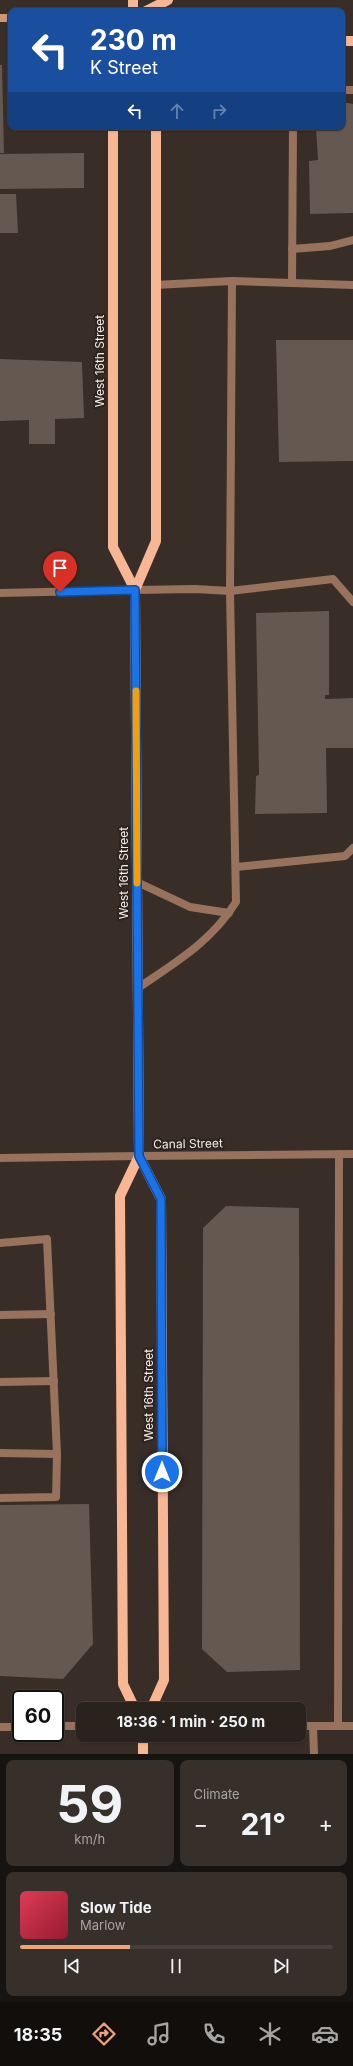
<!DOCTYPE html>
<html lang="en">
<head>
<meta charset="utf-8">
<style>
  body { margin:0; font-family:Inter,sans-serif; background:#362f2a; color:#f1f3f6; height:100vh; display:flex; flex-direction:column; font-size:15px; white-space:nowrap }
  * { box-sizing:border-box; margin:0 }
  p { font-size:13px; color:#a5a4a4 }
  .icon { flex:none; width:22px; height:22px; fill:none; stroke:currentColor; stroke-width:2; stroke-linecap:round; stroke-linejoin:round }
  .map { position:relative; height:1754px; overflow:hidden }
  .drawer { display:flex; flex-direction:column; gap:6px; padding:6px; background:#171310; flex:1 }
  .drawer>* { flex:none }
  .banner { position:absolute; left:8px; top:8px; width:337px; height:122px; border-radius:8px; box-shadow:0 1px 3px #0004,0 0 0 1px #463f3b; background:#1a4fa0; color:#fff; overflow:hidden }
  .speed { position:absolute; left:12px; top:1690px; display:flex; gap:8px; font-size:20px; font-weight:700; text-align:center }
  .speed>* { display:grid; place-content:center; width:52px; height:52px; border-radius:50%; background:#2a221d; box-shadow:0 1px 3px #0004,0 0 0 1px #463f3b; line-height:1 }
  .speed .limit { border:2px solid #111; border-radius:6px; background:#fff; color:#111 }
  .pin { position:absolute; display:grid; place-items:center; width:34px; height:34px; color:#fff; margin:-41px -17px; border-radius:50% 50% 50% 0; rotate:-45deg; box-shadow:0 0 4px #0007 }
  .pin .icon { rotate:45deg }
  .me { position:absolute; width:44px; margin:-22px; rotate:0deg; stroke-linejoin:round; filter:drop-shadow(0 0 3px #0008) }
  .turn { display:flex; align-items:center; gap:14px; height:84px; padding:0 16px; font-size:18px }
  .turn .icon { width:52px; height:52px; stroke-width:2.5 }
  .turn b { display:block; font-size:28px; line-height:34px }
  .lanes { display:flex; align-items:center; height:38px; padding:0 16px; background:#0003; justify-content:center; gap:20px; direction:ltr }
  .lanes .off { opacity:.35 }
  .big { font-size:30px; font-weight:700; line-height:1.1 }
  .drawer .card { flex:1; display:flex; flex-direction:column; justify-content:center; gap:6px; min-width:0; padding:0 14px; border-radius:8px; background:#362f2a }
  .drawer .dial { align-items:center; gap:0 }
  .dial b { font-size:52px; line-height:1 }
  .song { display:flex; align-items:center; gap:12px }
  .cover { width:48px; height:48px; border-radius:6px; background:linear-gradient(135deg,hsl(350 70% 55%),hsl(350 70% 35%)) }
  .played { height:4px; border-radius:2px; background:linear-gradient(90deg,#f0a279 35%,#463f3b 35%) }
  .keys { display:flex; justify-content:space-around; direction:ltr }
  .heat { display:flex; justify-content:space-between; align-items:center; font-size:22px; direction:ltr }
  .drawer .tiles { flex:1; display:grid; gap:6px; grid-template-columns:1fr 1fr }
  .card:last-child { grid-column:span 2 }
  .trip { position:absolute; left:76px; top:1702px; width:230px; height:40px; border-radius:8px; background:#2a221d; box-shadow:0 1px 3px #0004,0 0 0 1px #463f3b; font-weight:700; line-height:40px; text-align:center }
  .menu { display:flex; height:64px; justify-content:space-around; align-items:center; background:#110e0c; color:#a5a4a4 }
  .menu .icon { width:28px; height:28px }
  .menu .selected { color:#f0a279 }
  .menu b { font-size:18px; color:#f1f3f6 }
  .map>svg:first-child { display:block }
  .building { fill:#645851 }
  .lines { fill:none; stroke-linecap:round; stroke-linejoin:round }
  .service { stroke:#98725d; stroke-width:8 }
  .pedestrian { stroke:#98725d; stroke-width:8 }
  .minor { stroke:#98725d; stroke-width:8 }
  .tertiary { stroke:#98725d; stroke-width:8 }
  .secondary { stroke:#d39675; stroke-width:8 }
  .primary { stroke:#f7b795; stroke-width:10 }
  .route-casing { stroke:#114b97; stroke-width:10 }
  .route { stroke:#1a73e8; stroke-width:7 }
  .slow { stroke:#f59e0b; stroke-width:7 }
  .labels { text-anchor:middle; stroke-width:4; stroke-linejoin:round; paint-order:stroke }
  .street-label { font-size:12px; fill:#f3ece8; stroke:#2e231e }
</style>
</head>
<body>
<div class="map">
<svg width="353" height="1754" viewBox="0 0 353 1754">
  <rect width="100%" height="100%" fill="#382d27"/>
  <g class="building">
    <path d="M0 65H2L4 153H0Z"/>
    <path d="M342 102 353 104V213L310 214 309 161 318 160 316 127H342Z"/>
    <path d="M84 153V188L0 189V154Z"/>
    <path d="M0 194H16L18 233H0Z"/>
    <path d="M276 340H353V461L279 462Z"/>
    <path d="M0 359 82 362 84 418 55 419V444H29V420L0 421Z"/>
    <path d="M329 611V695H325V699L353 698V748H326L327 813 255 814 256 776 259 775 256 613Z"/>
    <path d="M226 1206 299 1208 300 1670 227 1672 202 1649 203 1228Z"/>
    <path d="M89 1504 93 1644 63 1679 0 1676V1505Z"/>
  </g>
  <g class="lines">
    <g class="service">
      <path d="M342 90H353"/>
      <path d="M292 249 330 246 353 240"/>
      <path d="M292 283 293 127"/>
      <path d="M155 285 232 281"/>
      <path d="M135 590 195 589 230 591 333 579 353 602"/>
      <path d="M236 867 345 856 353 848"/>
      <path d="M137 882 190 907 229 913"/>
      <path d="M138 988C176 962 211 942 236 902L230 591 232 281 353 285"/>
      <path d="M0 1243 47 1239 57 1454 0 1453"/>
      <path d="M0 1315 51 1314"/>
      <path d="M0 1382 54 1381"/>
      <path d="M0 1498 56 1497 57 1454"/>
      <path d="M313 1726 314 1754"/>
      <path d="M338 1726 339 1154"/>
    </g>
    <path class="pedestrian" d="M0 1158 139 1156"/>
    <g class="minor">
      <path d="M0 593 135 590"/>
      <path d="M139 1156 353 1154"/>
    </g>
    <g class="tertiary">
      <path d="M55 1726H83"/>
      <path d="M299 1726H353"/>
      <path d="M0 1727H21"/>
    </g>
    <path class="secondary" d="M0 18H11"/>
    <g class="primary">
      <path d="M133 0V11"/>
      <path d="M146 11 168 0"/>
      <path d="M342 41H353"/>
      <path d="M113 127V547L135 590"/>
      <path d="M139 1156 161 1199 164 1680 151 1709"/>
      <path d="M135 1709 123 1684 120 1196 139 1156 135 590 156 541V127"/>
      <path d="M143 1735V1754"/>
    </g>
  </g>
  <g class="lines">
    <defs>
      <path id="route" d="M60 592 135 590 139 1156 161 1199 162 1472"/>
    </defs>
    <use href="#route" class="route-casing"/>
    <use href="#route" class="route"/>
    <path class="slow" d="M136 691 137 883"/>
  </g>
  <g class="labels">
    <g class="street-label">
      <text transform="translate(100 361) rotate(-90)" y="4">West 16th Street</text>
      <text transform="translate(124 873) rotate(-90)" y="4">West 16th Street</text>
      <text transform="translate(188 1144) rotate(-1)" y="4">Canal Street</text>
      <text transform="translate(149 1395) rotate(-90)" y="4">West 16th Street</text>
    </g>
  </g>
</svg>
<div class="speed"><div class="limit">60</div></div>
<div class="pin" style="left:60px;top:592px;background:#d93025"><svg class="icon" aria-label="arrive" viewBox="0 0 24 24"><path d="M6 21V4h12l-3 4 3 4H6"/></svg></div>
<svg class="me" style="left:162px;top:1472px" viewBox="-20 -20 40 40"><circle r="17" fill="#1a73e8" stroke="#fff" stroke-width="3"/><path d="M0-11L8 9 0 5-8 9z" fill="#fff"/></svg>
<div class="trip">18:36 · 1 min · 250 m</div>
<div class="banner">
<div class="turn"><svg class="icon" aria-label="left" viewBox="0 0 24 24"><path d="M17 20v-9H6M10 6l-5 5 5 5"/></svg><div><b>230 m</b>K Street</div></div>
<div class="lanes"><svg class="icon" aria-label="left" viewBox="0 0 24 24"><path d="M17 20v-9H6M10 6l-5 5 5 5"/></svg><svg class="icon off" aria-label="ahead" viewBox="0 0 24 24"><path d="M12 20V5M6 11l6-6 6 6"/></svg><svg class="icon off" aria-label="right" viewBox="0 0 24 24"><path d="M7 20v-9h11M14 6l5 5-5 5"/></svg></div>
</div>
</div>
<section class="drawer">
<div class="tiles">
<div class="card dial"><b>59</b><p>km/h</p></div>
<div class="card"><p>Climate</p>
<div class="heat"><a>−</a><b class="big">21°</b><a>+</a></div>
</div>
<div class="card">
<div class="song"><i class="cover"></i><div><b>Slow Tide</b><p>Marlow</p></div></div>
<div class="played"></div>
<div class="keys"><svg class="icon" aria-label="previous" viewBox="0 0 24 24"><path d="M18 5L8 12l10 7zM5 5v14"/></svg><svg class="icon" aria-label="pause" viewBox="0 0 24 24"><path d="M8 5v14M16 5v14"/></svg><svg class="icon" aria-label="next" viewBox="0 0 24 24"><path d="M6 5l10 7-10 7zM19 5v14"/></svg></div>
</div>
</div>
</section>
<nav class="menu">
<b>18:35</b>
<svg class="icon selected" aria-label="directions" viewBox="0 0 24 24"><path d="M12 3l9 9-9 9-9-9zM9 14v-3h6M13 9l2 2-2 2"/></svg>
<svg class="icon" aria-label="music" viewBox="0 0 24 24"><path d="M9 18V5l10-2v13"/><circle cx="6" cy="18" r="3"/><circle cx="16" cy="16" r="3"/></svg>
<svg class="icon" aria-label="phone" viewBox="0 0 24 24"><path d="M5 4h4l2 5-3 2q2 4 5 5l2-3 5 2v4C11 20 4 13 5 4z"/></svg>
<svg class="icon" aria-label="climate" viewBox="0 0 24 24"><path d="M12 3v18M4 7l16 10M4 17L20 7"/></svg>
<svg class="icon" aria-label="car" viewBox="0 0 24 24"><path d="M5 17H2v-5l4-1 3-4h7l3 4 3 1v5h-3M9 17h6M6 11h13"/><circle cx="7" cy="17" r="2"/><circle cx="17" cy="17" r="2"/></svg>
</nav>
</body>
</html>
